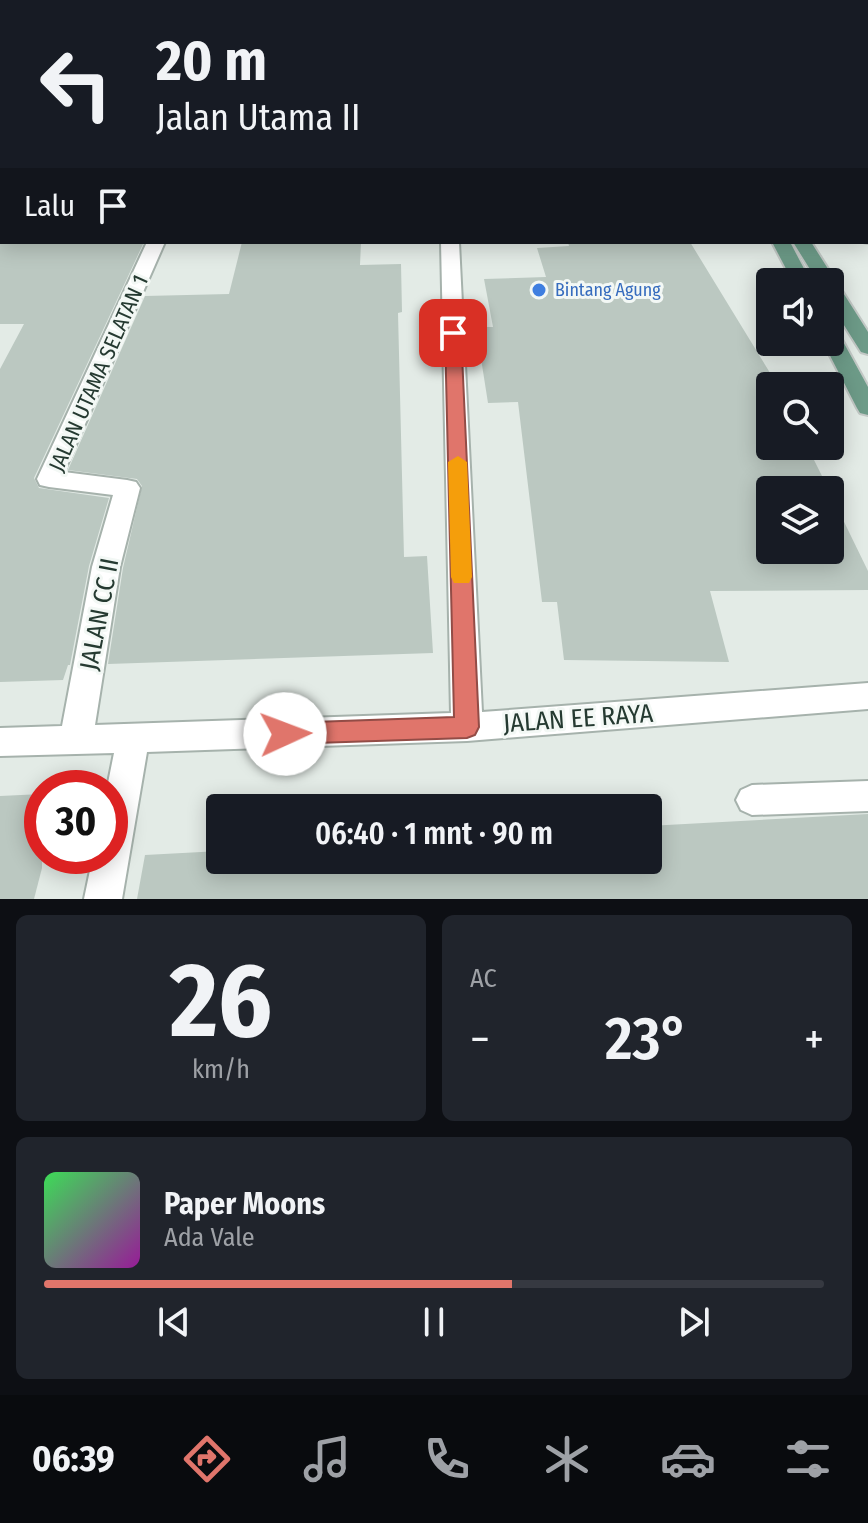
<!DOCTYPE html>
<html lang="id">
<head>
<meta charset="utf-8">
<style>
  body { margin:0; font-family:"Fira Sans Condensed",sans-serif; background:#20242c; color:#f1f3f6; height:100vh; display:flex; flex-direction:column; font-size:30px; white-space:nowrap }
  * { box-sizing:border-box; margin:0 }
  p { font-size:26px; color:#9ea1a6 }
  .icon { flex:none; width:44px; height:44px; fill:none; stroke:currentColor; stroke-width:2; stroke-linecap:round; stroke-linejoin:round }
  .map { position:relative; height:899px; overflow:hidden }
  .side { display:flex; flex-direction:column; gap:16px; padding:16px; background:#0d0f14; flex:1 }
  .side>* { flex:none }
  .guide { position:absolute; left:0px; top:0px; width:868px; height:244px; box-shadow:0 4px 20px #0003; background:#171b24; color:#f1f3f6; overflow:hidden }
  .tools { position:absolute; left:756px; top:268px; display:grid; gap:16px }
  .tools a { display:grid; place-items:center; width:88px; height:88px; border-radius:8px; background:#171b24; box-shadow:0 4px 20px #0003; font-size:40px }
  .speed { position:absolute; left:24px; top:770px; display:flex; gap:16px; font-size:40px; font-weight:700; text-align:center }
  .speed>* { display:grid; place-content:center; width:104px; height:104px; border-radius:50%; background:#171b24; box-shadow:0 4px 20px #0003; line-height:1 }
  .speed .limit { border:12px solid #d22; background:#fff; color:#111 }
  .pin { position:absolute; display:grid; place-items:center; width:68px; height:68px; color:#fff; margin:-34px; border-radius:16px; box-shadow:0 4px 12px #0006 }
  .me { position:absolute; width:88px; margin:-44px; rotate:88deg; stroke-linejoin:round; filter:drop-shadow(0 0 6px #0008) }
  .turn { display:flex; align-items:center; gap:28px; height:168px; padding:0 24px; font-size:36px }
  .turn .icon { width:104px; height:104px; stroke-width:2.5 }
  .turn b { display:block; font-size:56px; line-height:68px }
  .then { display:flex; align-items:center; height:76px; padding:0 24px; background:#0003; gap:16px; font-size:30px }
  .big { font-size:60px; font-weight:600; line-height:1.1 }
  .side .card { flex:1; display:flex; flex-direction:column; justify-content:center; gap:12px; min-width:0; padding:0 28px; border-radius:12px; background:#20242c }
  .side .dial { align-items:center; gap:0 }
  .dial b { font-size:104px; line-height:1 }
  .song { display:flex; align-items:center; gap:24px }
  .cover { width:96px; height:96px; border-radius:12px; background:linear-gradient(135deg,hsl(130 70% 55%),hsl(300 70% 35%)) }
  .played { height:8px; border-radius:4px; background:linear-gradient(90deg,#e0756b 60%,#363941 60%) }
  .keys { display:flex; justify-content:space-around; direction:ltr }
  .heat { display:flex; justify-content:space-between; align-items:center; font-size:44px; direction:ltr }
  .side .tiles { flex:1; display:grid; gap:16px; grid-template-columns:1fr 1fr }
  .card:last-child { grid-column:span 2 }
  .trip { position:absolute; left:206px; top:794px; width:456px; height:80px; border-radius:8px; background:#171b24; box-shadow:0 4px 20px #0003; font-weight:600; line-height:80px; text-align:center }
  .tab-bar { display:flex; height:128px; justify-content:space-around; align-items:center; background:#090b0e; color:#9ea1a6 }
  .tab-bar .icon { width:56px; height:56px }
  .tab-bar .selected { color:#e0756b }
  .tab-bar b { font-size:36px; color:#f1f3f6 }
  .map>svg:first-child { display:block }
  .building { fill:#bbc8c1 }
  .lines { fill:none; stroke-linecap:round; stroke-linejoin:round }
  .service-casing { stroke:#a6b2ac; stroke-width:4 }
  .minor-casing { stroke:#a6b2ac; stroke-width:4 }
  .secondary-casing { stroke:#a3b5ac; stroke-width:4 }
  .primary-casing { stroke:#c2c8c5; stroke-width:4 }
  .motorway-casing { stroke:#c2c8c5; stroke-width:4 }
  .service { fill:#fff; fill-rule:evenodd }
  .minor { fill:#fff; fill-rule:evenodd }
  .secondary { fill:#fff; fill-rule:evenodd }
  .primary { fill:#6d9b88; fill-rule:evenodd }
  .motorway { fill:#346251; fill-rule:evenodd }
  .route { fill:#e0756b; stroke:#924c46; stroke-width:2 }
  .slow { fill:#f59e0b }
  .shop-dot { fill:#3f7fe0; stroke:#f3f8f5; stroke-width:3 }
  .labels { text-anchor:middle; stroke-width:6; stroke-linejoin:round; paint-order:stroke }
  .far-shop-label { font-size:18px; fill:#366cbe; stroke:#f3f8f5; text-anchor:start }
  .street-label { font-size:22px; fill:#253a31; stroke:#f3f8f5 }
  .near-street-label { font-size:26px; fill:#253a31; stroke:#f3f8f5 }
</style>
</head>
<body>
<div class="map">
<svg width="868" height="899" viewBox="0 0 868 899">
  <rect width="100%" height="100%" fill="#e3ebe6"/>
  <g class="building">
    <path d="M0 242H144L34 478 39 488 109 498 89 566 70 665H68L63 680 0 682V369L24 324H0Z"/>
    <path d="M242 242H361L360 265 401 264 402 312 398 313 404 557 427 556 433 653 108 664 123 568 142 486 137 479 68 470 145 296 229 294Z"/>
    <path d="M568 242H690L778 386H770V446H807L829 490H770V550H830V493L868 571V590L710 591 729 662 564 660 557 602H542L518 402 488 403 476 327H493L484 279 546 277 537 248 569 246Z"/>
    <path d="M42 794V868L34 899H0V796Z"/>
    <path d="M868 814V899H137L145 855 220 851V860H648V826Z"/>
  </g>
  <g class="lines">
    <defs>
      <path id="service" d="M868 781V811L752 815 741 810 736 800 741 790 752 785Z"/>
      <g id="minor">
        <rect x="0" y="24" width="2" height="6"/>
        <rect x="0" y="162" width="2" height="10"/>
        <path d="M2 182V194L0 195V183Z"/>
        <path d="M147 242H165L64 472 127 480 136 482 140 488 120 567 95 725 451 713 441 242H459L482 712 868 683V709L467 741 147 752 122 899H84L93 856H110V788H107L114 753 0 756V728L62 726 92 567 113 495 49 487 40 485 37 479Z"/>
      </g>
      <rect id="secondary" x="0" y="80" width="2" height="8"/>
      <g id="primary">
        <path d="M691 0H701L702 2H692Z"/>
        <path d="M772 242H790L811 282H793Z"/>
        <path d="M793 242H811L868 332V354L861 352 830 303V282H818Z"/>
        <path d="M830 330 840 336 868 387V415L860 413 857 408 823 342H830Z"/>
      </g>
      <g id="motorway">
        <path d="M720 0H730L731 2H721Z"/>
        <path d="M750 0H760L761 2H751Z"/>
        <path d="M797 0H807L808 2H798Z"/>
        <path d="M835 0H845L846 2H836Z"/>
        <rect x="866" y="31" width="2" height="8"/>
        <path d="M866 91 868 92V102H866Z"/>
        <path d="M866 153 868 154V165L866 164Z"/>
        <path d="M866 230H868V243L863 242H866Z"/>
      </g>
    </defs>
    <use href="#service" class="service-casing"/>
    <use href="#minor" class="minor-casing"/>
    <use href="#secondary" class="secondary-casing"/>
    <use href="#primary" class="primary-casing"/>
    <use href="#motorway" class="motorway-casing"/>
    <use href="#service" class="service"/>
    <use href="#minor" class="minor"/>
    <use href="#secondary" class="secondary"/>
    <use href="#primary" class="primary"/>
    <use href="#motorway" class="motorway"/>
  </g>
  <path class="route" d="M453 328 461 333 479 727 475 735 467 738 285 744 276 741 272 734 276 726 285 723 454 717 445 333Z"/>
  <path class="slow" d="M458 456 467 462 472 577 469 583H454L451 577 448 462Z"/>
  <circle class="shop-dot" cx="539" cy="290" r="8"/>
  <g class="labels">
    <g class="far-shop-label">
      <text x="555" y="296">Bintang Agung</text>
    </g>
    <g class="street-label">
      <text transform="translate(98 373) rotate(-66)" y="8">JALAN UTAMA SELATAN 1</text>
    </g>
    <g class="near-street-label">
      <text transform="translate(99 614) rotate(-79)" y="9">JALAN CC II</text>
      <text transform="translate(578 718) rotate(-4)" y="9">JALAN EE RAYA</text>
    </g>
  </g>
</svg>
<div class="tools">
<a><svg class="icon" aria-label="sound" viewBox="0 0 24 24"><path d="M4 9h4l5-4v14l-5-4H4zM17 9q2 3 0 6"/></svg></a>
<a><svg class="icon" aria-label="search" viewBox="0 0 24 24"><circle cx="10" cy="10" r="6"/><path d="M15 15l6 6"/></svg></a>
<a><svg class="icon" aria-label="layers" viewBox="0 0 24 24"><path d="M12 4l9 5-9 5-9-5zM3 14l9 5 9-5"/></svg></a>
</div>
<div class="speed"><div class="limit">30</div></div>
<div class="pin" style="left:453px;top:333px;background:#d93025"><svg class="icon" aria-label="arrive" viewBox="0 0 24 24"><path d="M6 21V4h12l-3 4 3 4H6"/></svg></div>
<svg class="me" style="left:285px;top:734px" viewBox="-20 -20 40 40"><circle r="19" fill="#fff"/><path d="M0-13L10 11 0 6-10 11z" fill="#e0756b"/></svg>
<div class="trip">06:40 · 1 mnt · 90 m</div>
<div class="guide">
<div class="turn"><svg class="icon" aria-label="left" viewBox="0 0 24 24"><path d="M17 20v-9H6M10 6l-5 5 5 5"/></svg><div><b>20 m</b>Jalan Utama II</div></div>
<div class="then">Lalu<svg class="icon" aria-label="arrive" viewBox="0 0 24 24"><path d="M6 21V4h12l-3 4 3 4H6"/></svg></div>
</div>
</div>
<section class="side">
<div class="tiles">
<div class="card dial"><b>26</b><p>km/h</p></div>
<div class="card"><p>AC</p>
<div class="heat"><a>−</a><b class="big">23°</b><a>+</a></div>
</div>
<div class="card">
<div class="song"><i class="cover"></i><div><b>Paper Moons</b><p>Ada Vale</p></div></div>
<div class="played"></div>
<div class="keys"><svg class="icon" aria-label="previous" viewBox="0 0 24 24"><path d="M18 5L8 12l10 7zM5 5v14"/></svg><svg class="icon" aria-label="pause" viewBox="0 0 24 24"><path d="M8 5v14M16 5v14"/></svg><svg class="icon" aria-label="next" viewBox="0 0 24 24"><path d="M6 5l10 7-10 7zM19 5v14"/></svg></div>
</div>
</div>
</section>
<nav class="tab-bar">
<b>06:39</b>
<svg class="icon selected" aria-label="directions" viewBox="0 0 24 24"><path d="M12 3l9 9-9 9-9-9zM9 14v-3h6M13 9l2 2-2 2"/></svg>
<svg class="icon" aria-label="music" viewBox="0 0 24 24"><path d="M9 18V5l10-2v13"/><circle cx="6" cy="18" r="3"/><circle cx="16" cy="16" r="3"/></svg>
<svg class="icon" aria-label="phone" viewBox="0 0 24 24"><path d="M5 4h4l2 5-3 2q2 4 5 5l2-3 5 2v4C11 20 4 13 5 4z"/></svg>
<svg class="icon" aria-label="climate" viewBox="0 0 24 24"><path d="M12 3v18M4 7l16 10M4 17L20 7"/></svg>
<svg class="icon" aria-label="car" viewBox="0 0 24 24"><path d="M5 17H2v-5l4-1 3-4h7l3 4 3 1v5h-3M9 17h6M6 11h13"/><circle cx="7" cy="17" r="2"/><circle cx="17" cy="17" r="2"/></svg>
<svg class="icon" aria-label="filters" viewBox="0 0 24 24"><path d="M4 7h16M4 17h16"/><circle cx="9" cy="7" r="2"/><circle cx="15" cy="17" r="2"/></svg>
</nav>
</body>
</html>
